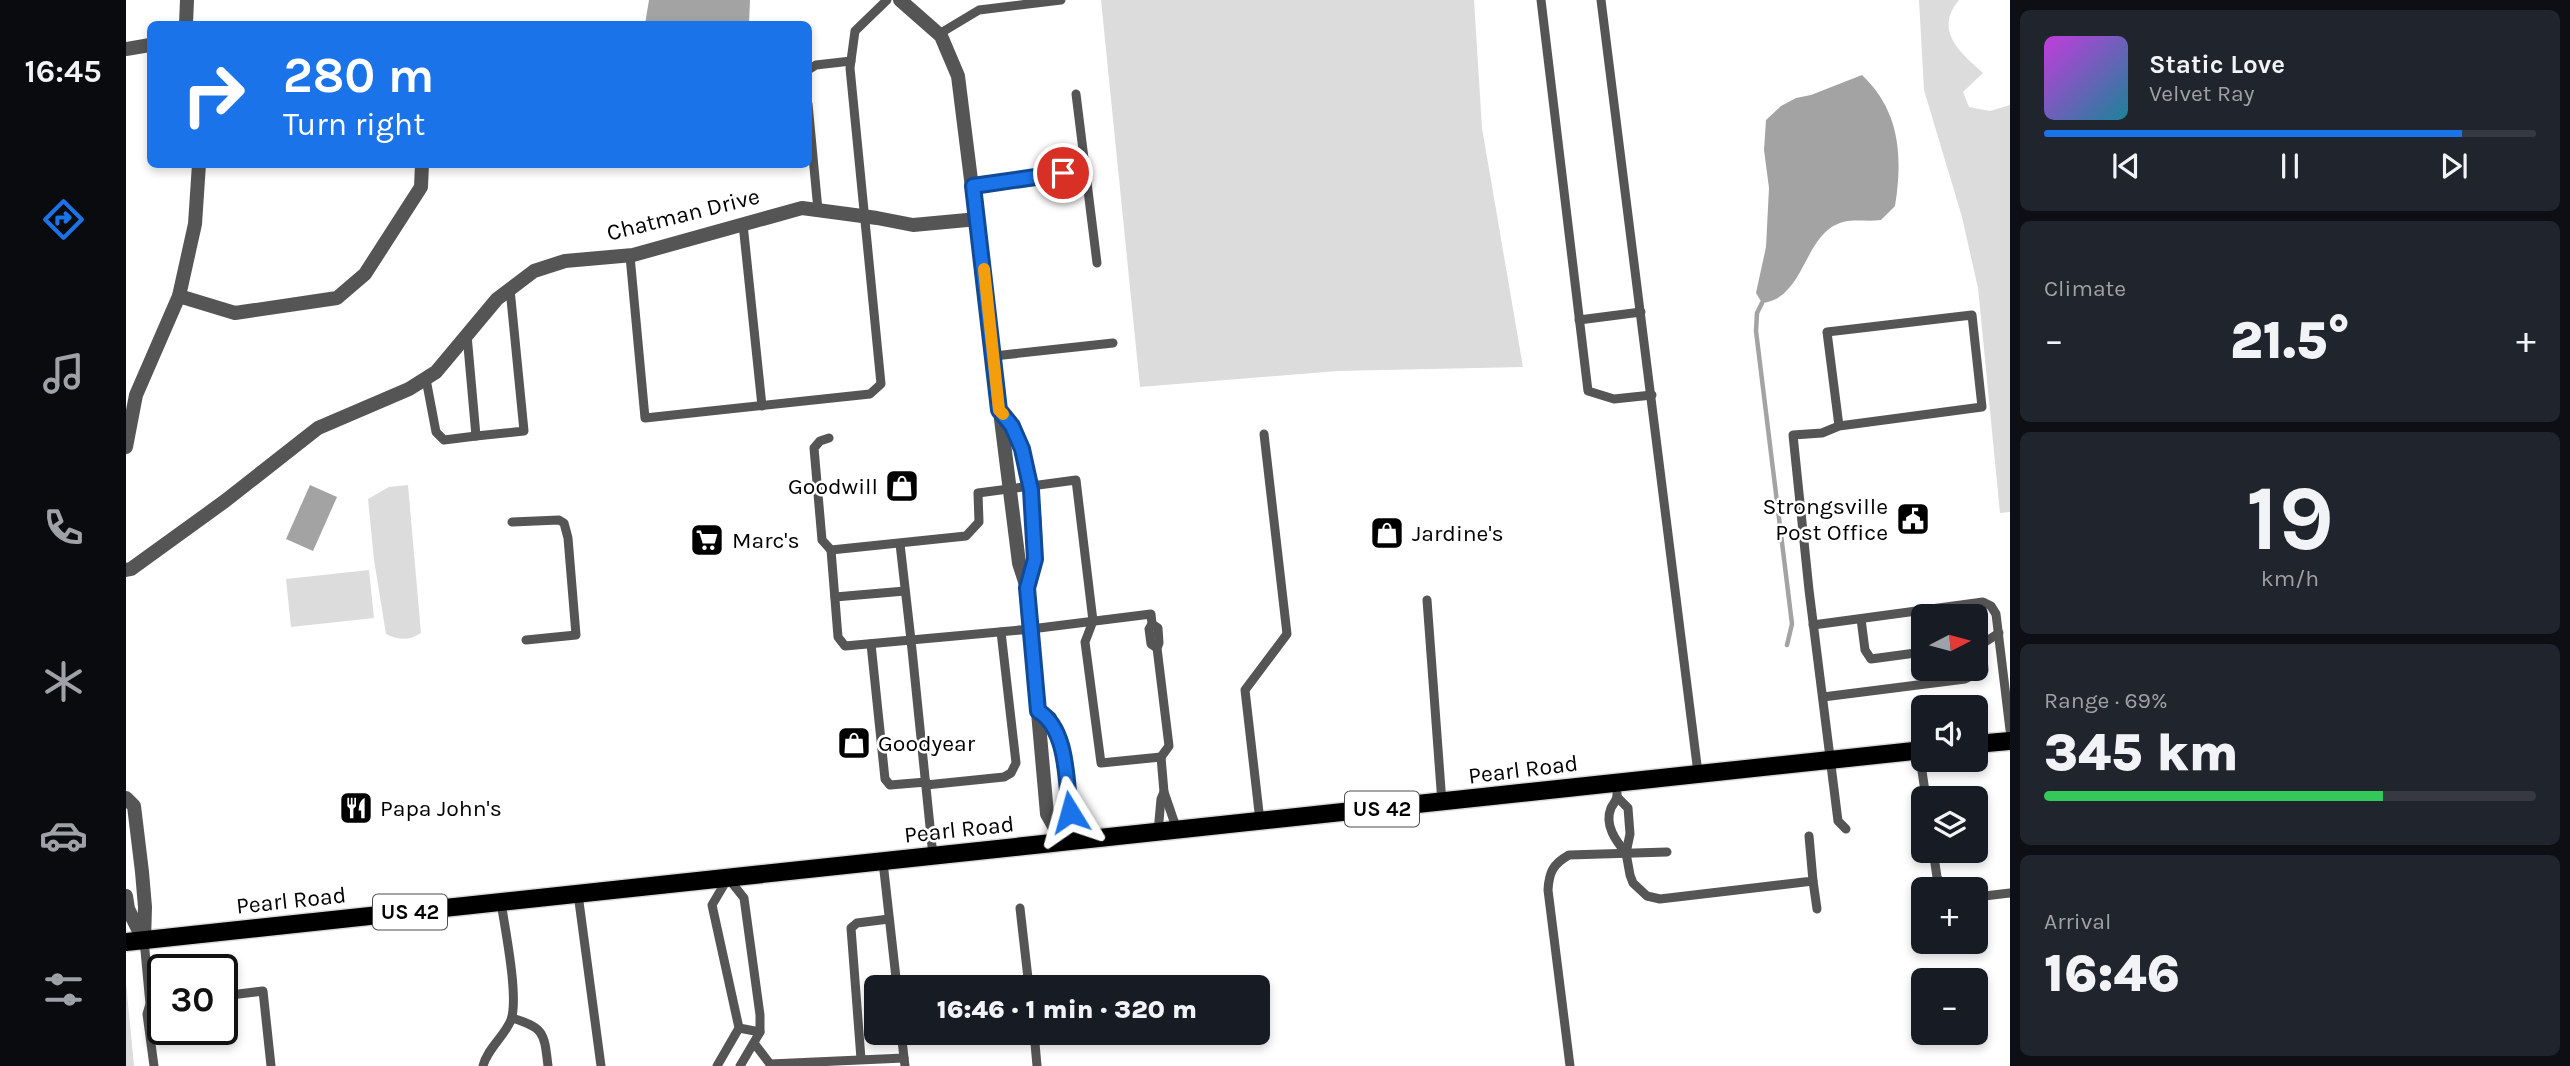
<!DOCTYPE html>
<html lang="en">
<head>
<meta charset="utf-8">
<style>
  body { margin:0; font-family:Karla,sans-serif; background:#20242c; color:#f1f3f6; height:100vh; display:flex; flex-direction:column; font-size:26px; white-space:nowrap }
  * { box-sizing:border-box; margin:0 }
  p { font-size:23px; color:#9ea1a6 }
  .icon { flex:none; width:38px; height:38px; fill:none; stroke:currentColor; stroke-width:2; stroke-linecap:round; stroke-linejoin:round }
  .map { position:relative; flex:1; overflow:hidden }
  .panel { display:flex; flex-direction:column; gap:10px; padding:10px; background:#0d0f14; width:560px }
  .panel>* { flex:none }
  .top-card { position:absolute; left:21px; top:21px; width:665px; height:147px; border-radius:10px; box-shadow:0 4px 10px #0003; background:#1a73e8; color:#fff; overflow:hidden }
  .needle { width:46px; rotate:84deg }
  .buttons { position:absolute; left:1785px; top:604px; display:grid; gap:14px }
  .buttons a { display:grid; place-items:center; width:77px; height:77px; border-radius:10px; background:#171b24; box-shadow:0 4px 10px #0003; font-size:35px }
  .speed { position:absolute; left:21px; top:954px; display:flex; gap:14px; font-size:35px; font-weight:700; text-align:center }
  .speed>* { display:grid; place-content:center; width:91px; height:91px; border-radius:50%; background:#171b24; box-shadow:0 4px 10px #0003; line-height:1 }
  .speed .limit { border:4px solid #111; border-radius:10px; background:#fff; color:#111 }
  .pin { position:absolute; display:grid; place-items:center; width:60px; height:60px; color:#fff; margin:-30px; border:4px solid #fff; border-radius:50%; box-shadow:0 2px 7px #0007 }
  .me { position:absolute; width:77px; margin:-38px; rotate:352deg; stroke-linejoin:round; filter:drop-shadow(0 0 5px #0008) }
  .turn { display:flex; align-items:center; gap:24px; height:147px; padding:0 21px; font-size:32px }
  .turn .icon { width:91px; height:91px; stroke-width:2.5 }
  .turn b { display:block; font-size:49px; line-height:60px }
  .big { font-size:52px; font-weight:800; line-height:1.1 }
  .panel .card { flex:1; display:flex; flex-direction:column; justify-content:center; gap:10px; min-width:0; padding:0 24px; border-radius:10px; background:#20242c }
  .panel .dial { align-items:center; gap:0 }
  .dial b { font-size:91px; line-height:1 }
  .song { display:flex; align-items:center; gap:21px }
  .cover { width:84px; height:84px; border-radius:10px; background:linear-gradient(135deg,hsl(290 70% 55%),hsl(190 70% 35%)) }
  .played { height:7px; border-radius:4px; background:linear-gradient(90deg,#1a73e8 85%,#363941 85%) }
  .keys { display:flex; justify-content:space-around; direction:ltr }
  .heat { display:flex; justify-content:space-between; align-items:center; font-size:38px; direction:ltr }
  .charge { height:10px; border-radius:5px; background:linear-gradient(90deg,#34c759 69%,#363941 0) }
  .trip { position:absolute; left:738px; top:975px; width:406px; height:70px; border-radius:10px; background:#171b24; box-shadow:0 4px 10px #0003; font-weight:800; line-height:70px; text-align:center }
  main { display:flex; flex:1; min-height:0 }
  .dock { display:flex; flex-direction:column; width:126px; justify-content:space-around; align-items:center; background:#090b0e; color:#9ea1a6 }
  .dock .icon { width:49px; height:49px }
  .dock .on { color:#1a73e8 }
  .dock b { font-size:32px; color:#f1f3f6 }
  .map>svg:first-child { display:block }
  .green { fill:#dcdcdc }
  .water { fill:#a3a3a3 }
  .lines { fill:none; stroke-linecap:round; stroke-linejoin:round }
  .stream { stroke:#a3a3a3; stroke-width:4.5 }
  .primary-casing { stroke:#dbdbdb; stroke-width:21 }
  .service { stroke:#555; stroke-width:9 }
  .minor { stroke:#555; stroke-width:14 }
  .primary { stroke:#000; stroke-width:18 }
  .route-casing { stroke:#114b97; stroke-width:18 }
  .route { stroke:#1a73e8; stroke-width:12 }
  .slow { stroke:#f59e0b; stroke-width:12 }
  .labels { text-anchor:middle; stroke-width:5; stroke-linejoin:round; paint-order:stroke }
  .shield { fill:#fff; stroke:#4c4c4c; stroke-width:2 }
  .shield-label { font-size:21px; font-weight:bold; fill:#000 }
  .street-label { font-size:23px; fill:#000; stroke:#fff }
  .poi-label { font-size:23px; fill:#000; stroke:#fff; text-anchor:start }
</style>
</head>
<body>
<main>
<nav class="dock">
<b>16:45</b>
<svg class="icon on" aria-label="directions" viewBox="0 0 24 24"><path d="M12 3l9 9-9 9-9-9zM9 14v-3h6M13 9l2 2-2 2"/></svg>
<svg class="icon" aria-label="music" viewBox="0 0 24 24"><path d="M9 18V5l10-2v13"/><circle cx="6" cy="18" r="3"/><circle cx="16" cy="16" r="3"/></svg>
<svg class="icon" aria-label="phone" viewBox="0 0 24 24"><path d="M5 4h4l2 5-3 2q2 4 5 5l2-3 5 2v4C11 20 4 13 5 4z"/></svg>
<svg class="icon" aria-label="climate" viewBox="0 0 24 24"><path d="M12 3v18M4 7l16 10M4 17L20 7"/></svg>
<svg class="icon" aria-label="car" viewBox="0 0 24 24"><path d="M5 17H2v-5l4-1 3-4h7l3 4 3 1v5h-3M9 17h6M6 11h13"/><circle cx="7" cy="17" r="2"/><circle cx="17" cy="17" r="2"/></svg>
<svg class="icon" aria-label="filters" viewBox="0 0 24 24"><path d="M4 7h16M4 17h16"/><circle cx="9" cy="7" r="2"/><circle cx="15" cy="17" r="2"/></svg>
</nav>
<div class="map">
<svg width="1884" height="1066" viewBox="0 0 1884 1066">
  <rect width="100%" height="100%" fill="#fff"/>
  <g class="green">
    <path d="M975 0H1348L1356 128 1397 367 1212 371 1014 387Z"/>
    <path d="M1793 0H1833C1807 31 1835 53 1857 73L1837 92 1843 107 1864 111 1884 105V512L1874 513 1852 288 1836 217 1798 90Z"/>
    <path d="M282 485 295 633C283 641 272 640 260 634L248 560 242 499 263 487Z"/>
    <path d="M243 570 248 618 165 627 160 579Z"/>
    <path d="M0 982 8 1066H0Z"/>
  </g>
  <g class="water">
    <path d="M523 0H624L623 24H519Z"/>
    <path d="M1736 75C1774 111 1777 156 1769 206L1755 220C1742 222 1728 219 1717 222 1677 233 1680 298 1636 303L1630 293 1640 247 1643 188 1638 150 1640 120 1655 106 1670 98 1685 95Z"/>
    <path d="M184 485 211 497 187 551 160 539Z"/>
  </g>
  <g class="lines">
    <path class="stream" d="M1636 303 1631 313 1630 331 1666 624 1661 645"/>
    <defs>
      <g id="primary">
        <path d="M1850 744 1884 741"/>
        <path d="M0 942 1797 750"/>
      </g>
    </defs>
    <use href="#primary" class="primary-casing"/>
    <g class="service">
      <path d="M1415 0 1462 391 1488 399 1526 395"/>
      <path d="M1475 0 1572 773"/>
      <path d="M813 34 853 10 935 0"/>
      <path d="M682 70 690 65 725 61"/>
      <path d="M950 94 971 263"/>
      <path d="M682 104 692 210"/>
      <path d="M847 186 960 170"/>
      <path d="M617 224 636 406"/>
      <path d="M504 256 519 418 744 394 755 384 724 68 729 31 761 0"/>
      <path d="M1453 320 1515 312"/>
      <path d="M341 335 350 436 398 431 384 289"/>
      <path d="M868 356 987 343"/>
      <path d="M300 379 310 432 318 440 350 436"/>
      <path d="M1713 426 1701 332 1846 315 1856 407 1713 426 1696 433 1667 435 1683 590 1712 821 1720 829"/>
      <path d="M703 438 694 441 688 448 696 540 705 550 840 536 853 522 852 493 950 480 967 621 959 642 975 763 1035 757 1038 792 1051 830"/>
      <path d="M386 522 433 520 438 523 442 538 450 635 400 640"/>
      <path d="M705 550 712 637 719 646 785 640 774 544"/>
      <path d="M709 597 779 591"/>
      <path d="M1301 600 1316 803"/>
      <path d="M1735 619 1739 650 1745 659 1797 652"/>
      <path d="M1026 624 1032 628 1033 643 1031 648 1043 746 1035 757"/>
      <path d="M1687 625 1857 602 1865 606 1870 614 1884 730"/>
      <path d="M745 644 759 779 764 785 800 782"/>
      <path d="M1850 645 1856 644 1873 633"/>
      <path d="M1697 697 1839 679 1858 670 1856 644"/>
      <path d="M1793 751 1800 798"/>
      <path d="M800 785 878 777 885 773 890 763 875 632"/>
      <path d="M1491 793C1492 800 1488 802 1485 808 1478 825 1490 841 1500 853"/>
      <path d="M1492 798 1502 808 1504 834 1500 853 1504 875 1507 883 1521 896 1534 899 1687 881 1683 836"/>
      <path d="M1134 821 1119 690 1161 634 1138 434"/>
      <path d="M1032 832 1035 799 1038 792"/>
      <path d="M1807 850 1811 877 1817 889"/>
      <path d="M807 856 785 640 905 629 1025 614 1026 624 1023 629 1025 644 1031 648"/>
      <path d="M757 862 771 987"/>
      <path d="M1687 881 1691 909"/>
      <path d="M452 894 475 1066"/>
      <path d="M1850 897 1884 893"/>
      <path d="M894 908 903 987"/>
      <path d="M18 940 24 1004 21 1014 28 1066"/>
      <path d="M96 996 137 991 145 1066"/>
      <path d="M24 1004 37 1002"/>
      <path d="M386 1018C419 1028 418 1033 422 1066"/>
      <path d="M613 1028 634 1032"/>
      <path d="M775 1032 779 1066"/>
      <path d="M908 1032 911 1066"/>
      <path d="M628 1043 644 1064 778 1058"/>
      <path d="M735 1059 725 928 731 923 763 919"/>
      <path d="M357 1066C361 1049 378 1037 385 1020 393 997 379 929 375 902"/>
      <path d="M591 1066 613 1028 586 905 602 878 618 898 634 1015V1032L614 1066"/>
      <path d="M1444 1066 1422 890C1423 872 1427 864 1443 855L1541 852"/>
    </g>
    <g class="minor">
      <path d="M774 0 815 36 832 76 893 563 901 588 921 814 937 842"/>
      <path d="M60 24 61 0"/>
      <path d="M0 49 24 45"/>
      <path d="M53 296 109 313 211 298 239 274 295 187 296 164"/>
      <path d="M874 411C903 447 911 511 909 556 909 567 904 578 901 588"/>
      <path d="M0 447 10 395 53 296 69 224 73 164"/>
      <path d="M0 570 5 569 99 501 192 428 283 389 310 372 371 299 408 271 439 261 507 255 676 208 751 218 787 225 852 219"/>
      <path d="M913 711 924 718 935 747 944 812 937 842"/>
      <path d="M0 798 8 806 16 872 19 907 18 940"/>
      <path d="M0 896 2 909 17 939"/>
    </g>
    <use href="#primary" class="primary"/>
  </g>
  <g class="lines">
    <defs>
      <path id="route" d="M937 173 847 186 873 410 886 426 896 449 905 490 909 559 901 588 912 711C942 729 940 781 944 812"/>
    </defs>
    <use href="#route" class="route-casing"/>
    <use href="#route" class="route"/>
    <path class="slow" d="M858 269 873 410 877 414"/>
  </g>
  <defs>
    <symbol id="shop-square" viewBox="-11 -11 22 22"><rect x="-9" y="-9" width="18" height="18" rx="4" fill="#000" stroke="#fff"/><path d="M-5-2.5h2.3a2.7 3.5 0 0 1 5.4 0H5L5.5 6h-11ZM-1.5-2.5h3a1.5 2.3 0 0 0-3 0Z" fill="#fff"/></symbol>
    <symbol id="civic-square" viewBox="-11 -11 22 22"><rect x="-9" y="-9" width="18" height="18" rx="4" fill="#000" stroke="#fff"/><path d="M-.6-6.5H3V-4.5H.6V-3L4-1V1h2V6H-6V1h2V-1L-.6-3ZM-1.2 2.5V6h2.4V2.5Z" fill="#fff"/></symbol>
    <symbol id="supermarket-square" viewBox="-11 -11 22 22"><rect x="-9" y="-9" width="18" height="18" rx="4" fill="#000" stroke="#fff"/><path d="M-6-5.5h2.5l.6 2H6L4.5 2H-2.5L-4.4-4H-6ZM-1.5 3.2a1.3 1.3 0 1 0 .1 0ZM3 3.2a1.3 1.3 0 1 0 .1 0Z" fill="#fff"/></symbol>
    <symbol id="restaurant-square" viewBox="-11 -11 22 22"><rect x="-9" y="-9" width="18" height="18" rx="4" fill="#000" stroke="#fff"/><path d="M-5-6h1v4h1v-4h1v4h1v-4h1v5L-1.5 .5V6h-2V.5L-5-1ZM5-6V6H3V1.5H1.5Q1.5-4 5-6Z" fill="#fff"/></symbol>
  </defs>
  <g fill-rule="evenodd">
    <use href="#shop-square" x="757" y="467" width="38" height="38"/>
    <use href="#civic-square" x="1768" y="500" width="38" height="38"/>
    <use href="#shop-square" x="1242" y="514" width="38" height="38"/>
    <use href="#supermarket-square" x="562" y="521" width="38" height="38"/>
    <use href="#shop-square" x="709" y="724" width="38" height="38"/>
    <use href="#restaurant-square" x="211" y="789" width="38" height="38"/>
  </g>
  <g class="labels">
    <g class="shield">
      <rect x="1219" y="791.5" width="74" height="35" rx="5"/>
      <rect x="247" y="894.5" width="74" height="35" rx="5"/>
    </g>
    <g class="shield-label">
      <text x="1256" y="816">US 42</text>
      <text x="284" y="919">US 42</text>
    </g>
    <g class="street-label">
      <text transform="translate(557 214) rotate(-14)" y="8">Chatman Drive</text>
      <text transform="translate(1397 769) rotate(-7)" y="8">Pearl Road</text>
      <text transform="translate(833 829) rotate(-6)" y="8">Pearl Road</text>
      <text transform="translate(165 900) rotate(-6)" y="8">Pearl Road</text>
    </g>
    <g class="poi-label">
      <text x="752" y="494" text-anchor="end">Goodwill</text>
      <text x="1762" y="514" text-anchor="end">Strongsville<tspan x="1762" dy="26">Post Office</tspan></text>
      <text x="1286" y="541">Jardine's</text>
      <text x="606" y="548">Marc's</text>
      <text x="752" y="751">Goodyear</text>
      <text x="254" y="816">Papa John's</text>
    </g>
  </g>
</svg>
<div class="buttons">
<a><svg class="needle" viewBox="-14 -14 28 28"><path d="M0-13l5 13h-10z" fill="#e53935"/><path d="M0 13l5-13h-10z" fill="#9ea1a6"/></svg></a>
<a><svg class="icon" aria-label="sound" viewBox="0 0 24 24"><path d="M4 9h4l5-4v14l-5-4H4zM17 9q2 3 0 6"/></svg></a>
<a><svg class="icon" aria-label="layers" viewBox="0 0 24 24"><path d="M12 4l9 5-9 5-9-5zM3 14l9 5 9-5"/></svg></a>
<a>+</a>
<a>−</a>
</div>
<div class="speed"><div class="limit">30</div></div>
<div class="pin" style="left:937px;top:173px;background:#d93025"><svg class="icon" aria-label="arrive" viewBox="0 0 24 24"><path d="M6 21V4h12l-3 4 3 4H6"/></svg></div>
<svg class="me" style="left:944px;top:812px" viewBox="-20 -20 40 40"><path d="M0-17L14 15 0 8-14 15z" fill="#1a73e8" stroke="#fff" stroke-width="4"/></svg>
<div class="trip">16:46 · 1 min · 320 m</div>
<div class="top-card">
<div class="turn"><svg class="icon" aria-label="right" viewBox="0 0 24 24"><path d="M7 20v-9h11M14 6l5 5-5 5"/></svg><div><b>280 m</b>Turn right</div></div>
</div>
</div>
<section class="panel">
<div class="card">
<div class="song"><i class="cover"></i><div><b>Static Love</b><p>Velvet Ray</p></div></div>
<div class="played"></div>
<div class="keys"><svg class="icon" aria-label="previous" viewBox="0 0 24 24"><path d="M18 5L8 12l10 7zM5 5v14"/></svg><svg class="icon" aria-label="pause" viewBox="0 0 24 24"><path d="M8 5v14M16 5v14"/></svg><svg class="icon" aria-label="next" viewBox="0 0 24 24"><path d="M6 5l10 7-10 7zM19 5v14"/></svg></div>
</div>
<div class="card"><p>Climate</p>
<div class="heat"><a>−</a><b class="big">21.5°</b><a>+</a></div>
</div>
<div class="card dial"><b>19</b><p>km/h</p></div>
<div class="card"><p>Range · 69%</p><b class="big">345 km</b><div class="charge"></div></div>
<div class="card"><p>Arrival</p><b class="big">16:46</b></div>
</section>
</main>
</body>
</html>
